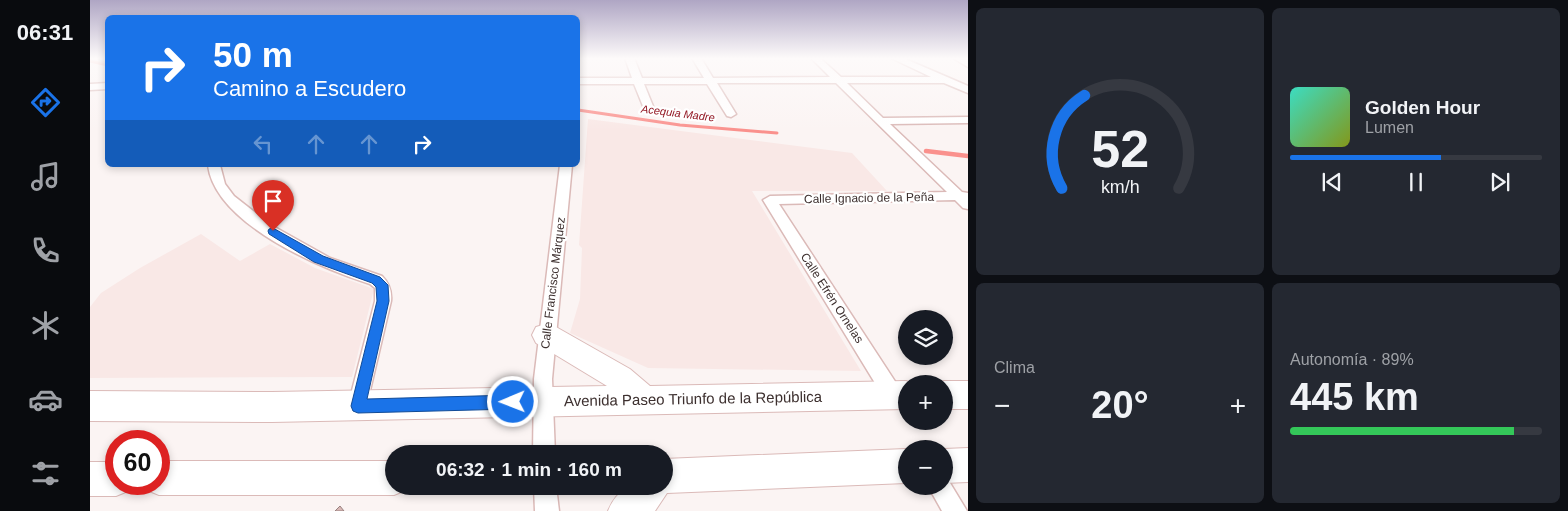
<!DOCTYPE html>
<html lang="es">
<head>
<meta charset="utf-8">
<style>
  body { margin:0; font-family:Arial,sans-serif; background:#242831; color:#f1f3f6; height:100vh; display:flex; flex-direction:column; font-size:19px; white-space:nowrap }
  * { box-sizing:border-box; margin:0 }
  p { font-size:16px; color:#9ea1a6 }
  .icon { flex:none; width:28px; height:28px; fill:none; stroke:currentColor; stroke-width:2; stroke-linecap:round; stroke-linejoin:round }
  .map { position:relative; flex:1; overflow:hidden }
  .sheet { display:flex; flex-direction:column; gap:8px; padding:8px; background:#0d0f14; width:600px }
  .sheet>* { flex:none }
  .guide { position:absolute; left:15px; top:15px; width:475px; height:152px; border-radius:8px; box-shadow:0 2px 8px #0003; background:#1a73e8; color:#fff; overflow:hidden }
  .tools { position:absolute; left:808px; top:310px; display:grid; gap:10px }
  .tools a { display:grid; place-items:center; width:55px; height:55px; border-radius:50%; background:#171b24; box-shadow:0 2px 8px #0003; font-size:25px }
  .speed { position:absolute; left:15px; top:430px; display:flex; gap:10px; font-size:25px; font-weight:700; text-align:center }
  .speed>* { display:grid; place-content:center; width:65px; height:65px; border-radius:50%; background:#171b24; box-shadow:0 2px 8px #0003; line-height:1 }
  .speed .limit { border:8px solid #d22; background:#fff; color:#111 }
  .pin { position:absolute; display:grid; place-items:center; width:42px; height:42px; color:#fff; margin:-51px -21px; border-radius:50% 50% 50% 0; rotate:-45deg; box-shadow:0 0 5px #0007 }
  .pin .icon { rotate:45deg }
  .me { position:absolute; width:55px; margin:-28px; rotate:269deg; stroke-linejoin:round; filter:drop-shadow(0 0 4px #0008) }
  .turn { display:flex; align-items:center; gap:18px; height:105px; padding:0 25px; font-size:22px }
  .turn .icon { width:65px; height:65px; stroke-width:2.5 }
  .turn b { display:block; font-size:35px; line-height:42px }
  .lanes { display:flex; align-items:center; height:48px; padding:0 25px; background:#0003; justify-content:center; gap:25px; direction:ltr }
  .lanes .off { opacity:.35 }
  .big { font-size:38px; font-weight:700; line-height:1.1 }
  .sheet .widget { flex:1; display:flex; flex-direction:column; justify-content:center; gap:8px; min-width:0; padding:0 18px; border-radius:8px; background:#242831 }
  .sheet .dial { align-items:center; gap:0 }
  .dial svg { height:130px; overflow:visible; fill:none; stroke:#363941; stroke-width:7; stroke-linecap:round; text-anchor:middle }
  .dial text { fill:#f1f3f6; stroke:none }
  .song { display:flex; align-items:center; gap:15px }
  .cover { width:60px; height:60px; border-radius:8px; background:linear-gradient(135deg,hsl(170 70% 55%),hsl(70 70% 35%)) }
  .played { height:5px; border-radius:2px; background:linear-gradient(90deg,#1a73e8 60%,#363941 60%) }
  .keys { display:flex; justify-content:space-around; direction:ltr }
  .heat { display:flex; justify-content:space-between; align-items:center; font-size:28px; direction:ltr }
  .charge { height:8px; border-radius:4px; background:linear-gradient(90deg,#34c759 89%,#363941 0) }
  .sheet .tiles { flex:1; display:grid; gap:8px; grid-template-columns:repeat(2,1fr) }
  .trip { position:absolute; left:295px; top:445px; width:288px; height:50px; border-radius:25px; background:#171b24; box-shadow:0 2px 8px #0003; font-weight:700; line-height:50px; text-align:center }
  main { display:flex; flex:1; min-height:0 }
  .menu { display:flex; flex-direction:column; width:90px; justify-content:space-around; align-items:center; background:#090b0e; color:#9ea1a6 }
  .menu .icon { width:35px; height:35px }
  .menu .on { color:#1a73e8 }
  .menu b { font-size:22px; color:#f1f3f6 }
  .map>svg:first-child { display:block }
  .built { fill:#f9e8e6 }
  .lines { fill:none; stroke-linecap:round; stroke-linejoin:round }
  .stream-far1 { stroke:#fa918d; stroke-width:3 }
  .stream { stroke:#fa918d; stroke-width:4.5 }
  .building { fill:#d9b8b6; stroke:#98817f }
  .minor-casing { stroke:#dbbab8; stroke-width:3 }
  .primary-casing { stroke:#dbbab8; stroke-width:2 }
  .minor { fill:#fff; fill-rule:evenodd }
  .primary { fill:#fff; fill-rule:evenodd }
  .route { fill:#1a73e8; stroke:#114b97 }
  .labels { text-anchor:middle; stroke-width:4.5; stroke-linejoin:round; paint-order:stroke }
  .far-water-label { font-size:11px; font-style:italic; fill:#921622; stroke:#fff }
  .street-label { font-size:12px; fill:#3d302f; stroke:#fff }
  .near-street-label { font-size:15px; fill:#3d302f; stroke:#fff }
</style>
</head>
<body>
<main>
<nav class="menu">
<b>06:31</b>
<svg class="icon on" aria-label="directions" viewBox="0 0 24 24"><path d="M12 3l9 9-9 9-9-9zM9 14v-3h6M13 9l2 2-2 2"/></svg>
<svg class="icon" aria-label="music" viewBox="0 0 24 24"><path d="M9 18V5l10-2v13"/><circle cx="6" cy="18" r="3"/><circle cx="16" cy="16" r="3"/></svg>
<svg class="icon" aria-label="phone" viewBox="0 0 24 24"><path d="M5 4h4l2 5-3 2q2 4 5 5l2-3 5 2v4C11 20 4 13 5 4z"/></svg>
<svg class="icon" aria-label="climate" viewBox="0 0 24 24"><path d="M12 3v18M4 7l16 10M4 17L20 7"/></svg>
<svg class="icon" aria-label="car" viewBox="0 0 24 24"><path d="M5 17H2v-5l4-1 3-4h7l3 4 3 1v5h-3M9 17h6M6 11h13"/><circle cx="7" cy="17" r="2"/><circle cx="17" cy="17" r="2"/></svg>
<svg class="icon" aria-label="filters" viewBox="0 0 24 24"><path d="M4 7h16M4 17h16"/><circle cx="9" cy="7" r="2"/><circle cx="15" cy="17" r="2"/></svg>
</nav>
<div class="map">
<svg width="878" height="511" viewBox="0 0 878 511">
  <rect width="100%" height="100%" fill="#fbf4f3"/>
  <g class="built">
    <path d="M498 119 762 153 797 191H662L771 371 558 368 480 333 490 299 492 248 489 245Z"/>
    <path d="M111 234 150 261 180 244 225 268 284 289 262 377 0 378V307L11 293 50 268Z"/>
  </g>
  <g class="lines">
    <g class="stream-far1">
      <path d="M0 61 18 65"/>
      <path d="M488 110 590 125 687 133"/>
    </g>
    <path class="stream" d="M836 151 878 156"/>
  </g>
  <path class="building" d="M250 506 254 511H245Z"/>
  <g class="lines">
    <defs>
      <g id="minor">
        <path d="M9 58H18V62L10 60Z"/>
        <path d="M535 58H544L552 78H614L602 58H611L623 78 740 77 721 58H730L751 77H841L801 58H813L878 86V93L854 83H757L793 118 878 117V123L800 124 872 192 878 193V209L873 208 865 200 689 204 810 389 813 395 810 401 803 404 796 401 673 200 680 196 857 192 746 83H627L646 114 641 117 637 116 617 84H554L565 111 560 114 555 111 544 84H488V78H542Z"/>
        <path d="M863 58H874L878 60V67Z"/>
        <path d="M18 83V89L0 90V84Z"/>
        <path d="M118 165H130L135 184 144 196 181 225 240 258 292 276C299 283 302 290 301 301L275 412 268 415 261 412 258 406 285 301V288L280 284C230 268 125 224 118 165Z"/>
        <path d="M470 165H482L462 379 465 454H443L444 379Z"/>
        <path d="M854 477 857 478 877 511H852L838 486H854Z"/>
        <path d="M444 486H466L469 511H445Z"/>
      </g>
      <g id="primary">
        <path d="M456 324 466 327 540 369 560 386 816 381 823 384H816V409L182 422 0 421V391L182 392 517 386 446 343 442 335 446 327Z"/>
        <path d="M854 381H878V409H854V384H847Z"/>
        <path d="M878 448V482L854 483V449Z"/>
        <path d="M816 449V483L577 493 565 511H518C530 482 547 486 574 486V459Z"/>
        <path d="M69 461H304V486H318L316 490 304 495H69L57 490 54 484H69Z"/>
        <path d="M0 462H26V484H41L38 491 26 496H0Z"/>
      </g>
    </defs>
    <use href="#minor" class="minor-casing"/>
    <use href="#primary" class="primary-casing"/>
    <use href="#minor" class="minor"/>
    <use href="#primary" class="primary"/>
  </g>
  <linearGradient id="sky" x2="0" y2="1"><stop stop-color="#afa6c4"/><stop offset="0.45" stop-color="#fdfafa"/><stop offset="1" stop-color="#fdfafa" stop-opacity="0"/></linearGradient>
  <rect width="878" height="130" fill="url(#sky)"/>
  <path class="route" d="M183 228 233 256 290 277 298 285 299 301 277 399 423 395 428 397 431 402 428 407 423 409 268 413 263 411 261 406 287 301 286 287 282 283 224 262 179 234 178 231 179 229Z"/>
  <g class="labels">
    <g class="far-water-label">
      <text transform="translate(588 113) rotate(7)" y="4">Acequia Madre</text>
    </g>
    <g class="street-label">
      <text transform="translate(779 198) rotate(-1)" y="4">Calle Ignacio de la Peña</text>
      <text transform="translate(463 283) rotate(-83)" y="4">Calle Francisco Márquez</text>
      <text transform="translate(742 298) rotate(57)" y="4">Calle Efrén Ornelas</text>
    </g>
    <g class="near-street-label">
      <text transform="translate(603 399) rotate(-1)" y="5">Avenida Paseo Triunfo de la República</text>
    </g>
  </g>
</svg>
<div class="tools">
<a><svg class="icon" aria-label="layers" viewBox="0 0 24 24"><path d="M12 4l9 5-9 5-9-5zM3 14l9 5 9-5"/></svg></a>
<a>+</a>
<a>−</a>
</div>
<div class="speed"><div class="limit">60</div></div>
<div class="pin" style="left:183px;top:231px;background:#d93025"><svg class="icon" aria-label="arrive" viewBox="0 0 24 24"><path d="M6 21V4h12l-3 4 3 4H6"/></svg></div>
<svg class="me" style="left:423px;top:402px" viewBox="-20 -20 40 40"><circle r="17" fill="#1a73e8" stroke="#fff" stroke-width="3"/><path d="M0-11L8 9 0 5-8 9z" fill="#fff"/></svg>
<div class="trip">06:32 · 1 min · 160 m</div>
<div class="guide">
<div class="turn"><svg class="icon" aria-label="right" viewBox="0 0 24 24"><path d="M7 20v-9h11M14 6l5 5-5 5"/></svg><div><b>50 m</b>Camino a Escudero</div></div>
<div class="lanes"><svg class="icon off" aria-label="left" viewBox="0 0 24 24"><path d="M17 20v-9H6M10 6l-5 5 5 5"/></svg><svg class="icon off" aria-label="ahead" viewBox="0 0 24 24"><path d="M12 20V5M6 11l6-6 6 6"/></svg><svg class="icon off" aria-label="ahead" viewBox="0 0 24 24"><path d="M12 20V5M6 11l6-6 6 6"/></svg><svg class="icon" aria-label="right" viewBox="0 0 24 24"><path d="M7 20v-9h11M14 6l5 5-5 5"/></svg></div>
</div>
</div>
<section class="sheet">
<div class="tiles">
<div class="widget dial"><svg viewBox="0 0 100 80">
<path d="M14 69A42 42 0 1 1 86 69"/>
<path d="M14 69A42 42 0 0 1 28 12" stroke="#1a73e8"/>
<text x="50" y="56" font-size="32" font-weight="700">52</text>
<text x="50" y="72" font-size="11">km/h</text>
</svg></div>
<div class="widget">
<div class="song"><i class="cover"></i><div><b>Golden Hour</b><p>Lumen</p></div></div>
<div class="played"></div>
<div class="keys"><svg class="icon" aria-label="previous" viewBox="0 0 24 24"><path d="M18 5L8 12l10 7zM5 5v14"/></svg><svg class="icon" aria-label="pause" viewBox="0 0 24 24"><path d="M8 5v14M16 5v14"/></svg><svg class="icon" aria-label="next" viewBox="0 0 24 24"><path d="M6 5l10 7-10 7zM19 5v14"/></svg></div>
</div>
<div class="widget"><p>Clima</p>
<div class="heat"><a>−</a><b class="big">20°</b><a>+</a></div>
</div>
<div class="widget"><p>Autonomía · 89%</p><b class="big">445 km</b><div class="charge"></div></div>
</div>
</section>
</main>
</body>
</html>
